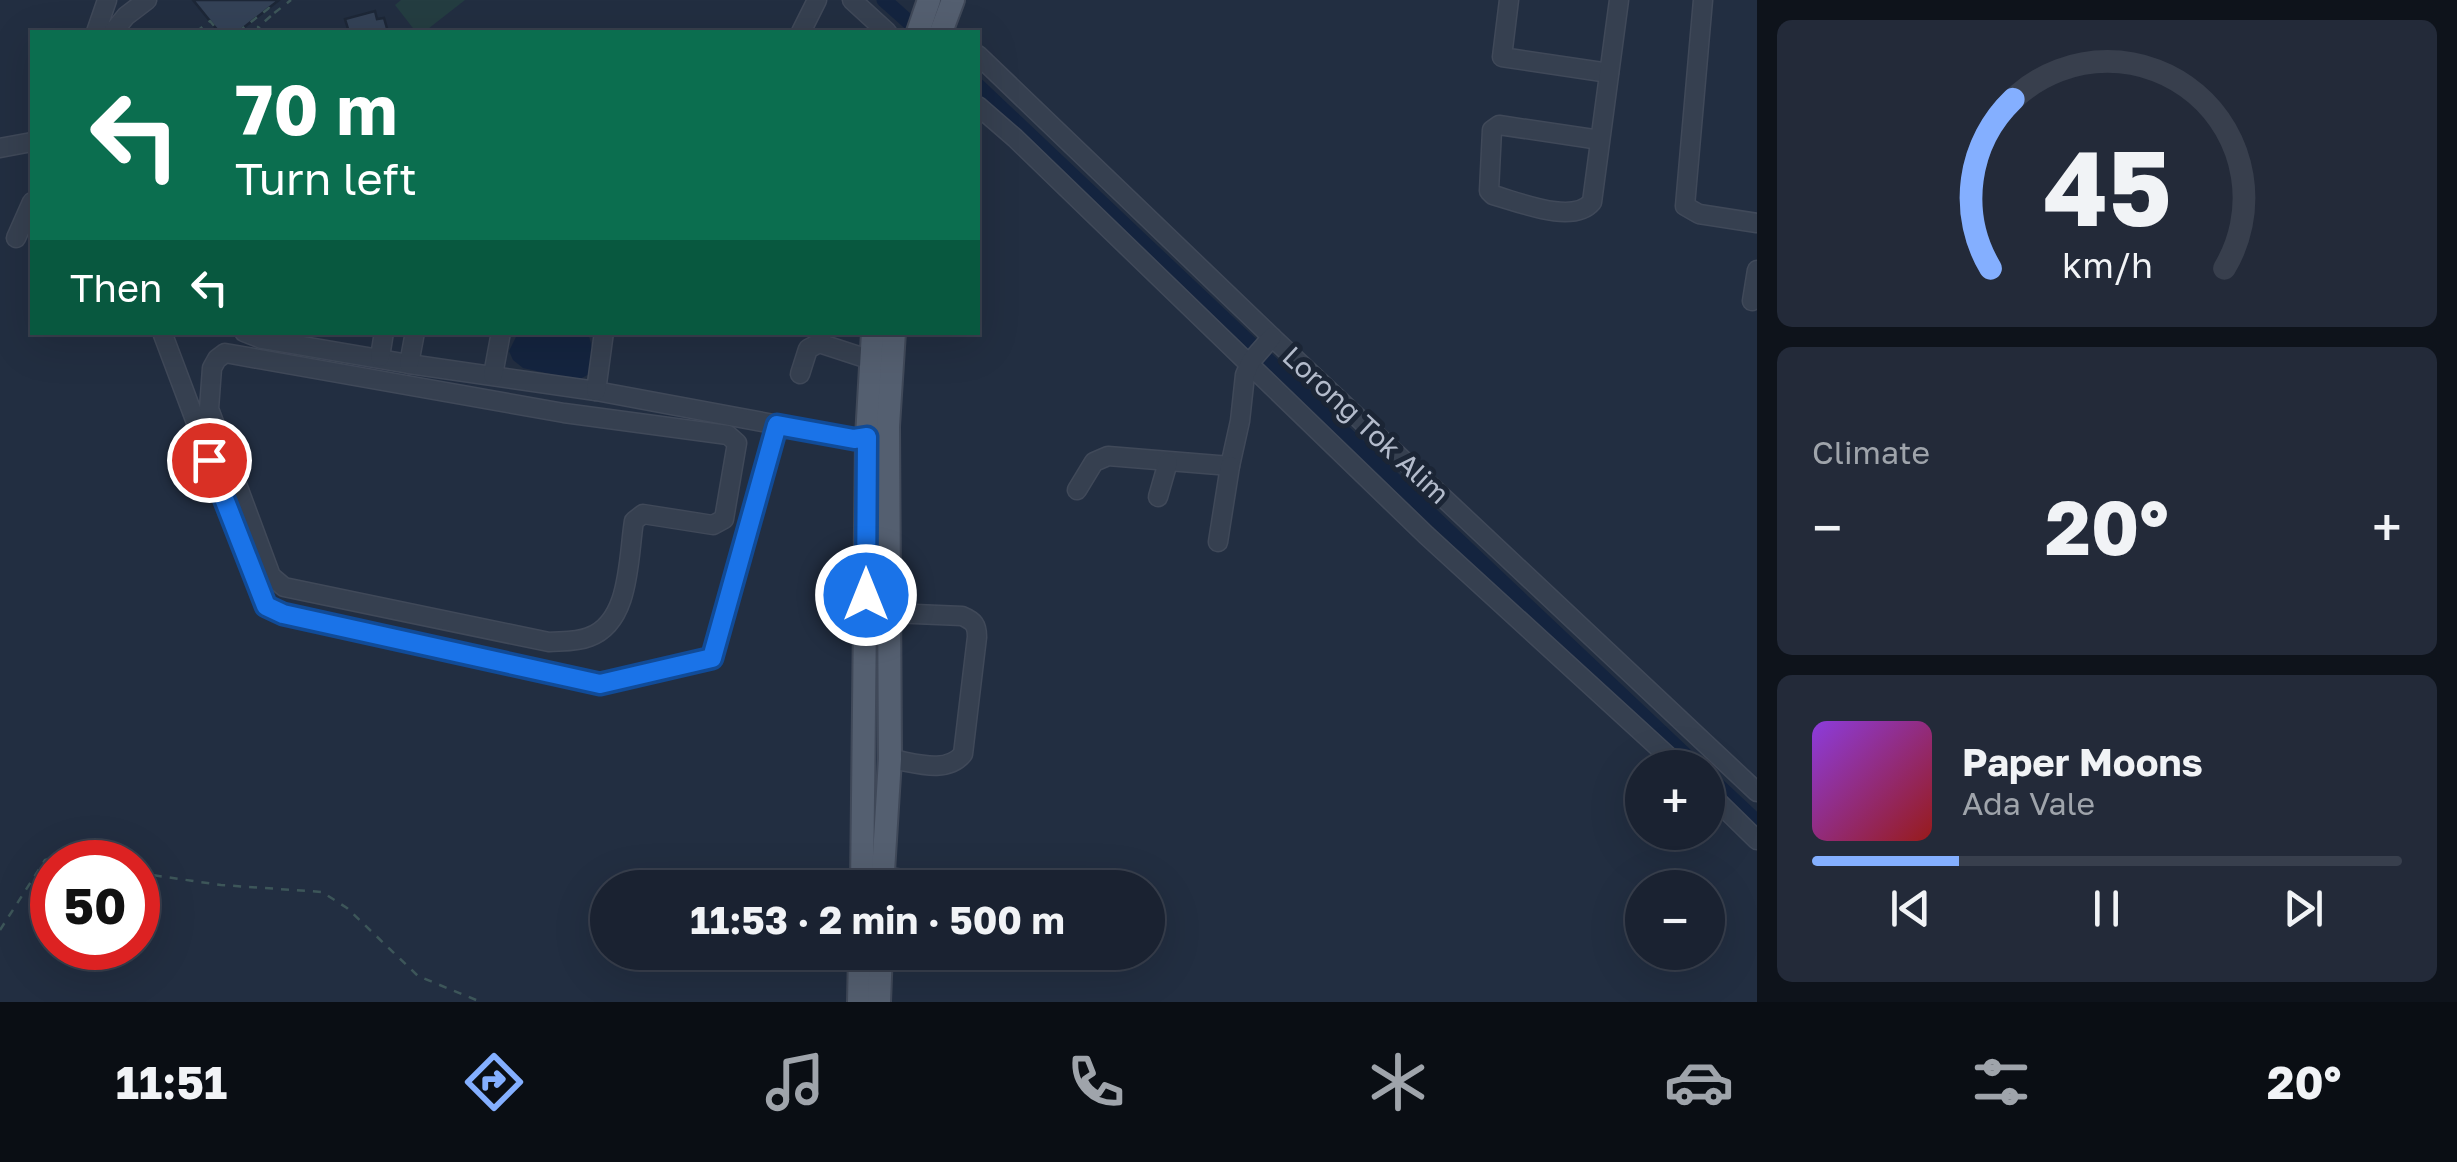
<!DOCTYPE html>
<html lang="en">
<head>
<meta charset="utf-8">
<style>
  body { margin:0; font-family:"Golos Text",sans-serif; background:#232a39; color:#f1f3f6; height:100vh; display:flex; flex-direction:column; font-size:38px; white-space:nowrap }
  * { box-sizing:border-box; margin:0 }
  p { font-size:32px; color:#9fa4ab }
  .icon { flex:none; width:55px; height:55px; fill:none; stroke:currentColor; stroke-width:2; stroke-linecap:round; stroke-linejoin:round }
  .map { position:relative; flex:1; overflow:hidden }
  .sheet { display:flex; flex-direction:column; gap:20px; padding:20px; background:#0e131b; width:700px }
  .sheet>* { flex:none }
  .guide { position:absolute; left:30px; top:30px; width:950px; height:305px; border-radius:0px; box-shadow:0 10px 40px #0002,0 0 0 2px #383f4d; background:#0b6e4f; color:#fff; overflow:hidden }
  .controls { position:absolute; left:1625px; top:750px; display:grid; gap:20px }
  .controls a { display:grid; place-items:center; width:100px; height:100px; border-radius:50%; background:#1a2231; box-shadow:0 10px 40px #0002,0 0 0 2px #383f4d; font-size:50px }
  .speed { position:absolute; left:30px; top:840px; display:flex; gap:20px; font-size:50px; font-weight:700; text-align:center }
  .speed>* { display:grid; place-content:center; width:130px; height:130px; border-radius:50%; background:#1a2231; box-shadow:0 10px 40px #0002,0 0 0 2px #383f4d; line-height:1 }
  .speed .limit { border:15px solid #d22; background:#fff; color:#111 }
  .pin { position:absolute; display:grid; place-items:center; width:85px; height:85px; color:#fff; margin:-42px; border:5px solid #fff; border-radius:50%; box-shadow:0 2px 10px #0007 }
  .me { position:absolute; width:110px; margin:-55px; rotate:0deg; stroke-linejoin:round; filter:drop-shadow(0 0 8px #0008) }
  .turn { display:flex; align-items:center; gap:35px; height:210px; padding:0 40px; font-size:45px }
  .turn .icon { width:130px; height:130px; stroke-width:2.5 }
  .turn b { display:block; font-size:70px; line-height:85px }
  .then { display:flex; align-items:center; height:95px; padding:0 40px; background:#0003; gap:20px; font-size:38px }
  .big { font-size:75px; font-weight:700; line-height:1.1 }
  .sheet .card { flex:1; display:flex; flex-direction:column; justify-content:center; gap:15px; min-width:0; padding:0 35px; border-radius:15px; background:#232a39 }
  .sheet .dial { align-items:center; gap:0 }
  .dial svg { height:260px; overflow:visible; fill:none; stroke:#383f4d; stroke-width:7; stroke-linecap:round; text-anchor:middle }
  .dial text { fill:#f1f3f6; stroke:none }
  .song { display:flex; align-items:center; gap:30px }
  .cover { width:120px; height:120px; border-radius:15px; background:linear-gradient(135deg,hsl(270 70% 55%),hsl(0 70% 35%)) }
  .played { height:10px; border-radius:5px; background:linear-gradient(90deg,#84afff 25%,#383f4d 25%) }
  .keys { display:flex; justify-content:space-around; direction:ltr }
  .heat { display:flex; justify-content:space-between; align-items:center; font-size:55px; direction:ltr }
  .trip { position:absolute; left:590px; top:870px; width:575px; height:100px; border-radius:50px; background:#1a2231; box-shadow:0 10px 40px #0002,0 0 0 2px #383f4d; font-weight:700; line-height:100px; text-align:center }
  .tabs { display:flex; height:160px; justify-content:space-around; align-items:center; background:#0a0e14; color:#9fa4ab }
  .tabs .icon { width:70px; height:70px }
  .tabs .selected { color:#84afff }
  .tabs b { font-size:45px; color:#f1f3f6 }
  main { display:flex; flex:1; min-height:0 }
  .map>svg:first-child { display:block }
  .green { fill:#243d41 }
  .water { fill:#14243f }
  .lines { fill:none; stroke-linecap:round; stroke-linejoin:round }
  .canal { stroke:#14243f; stroke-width:15 }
  .building { fill:#344257; stroke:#1d2737; stroke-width:2.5 }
  .minor-casing { stroke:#404959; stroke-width:21 }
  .major-casing { stroke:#404959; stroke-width:26 }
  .path { stroke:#3d5659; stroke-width:2.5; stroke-dasharray:8 8; stroke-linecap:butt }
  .minor { stroke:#364050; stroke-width:18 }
  .major { stroke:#545f70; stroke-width:22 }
  .route-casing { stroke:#114b97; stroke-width:25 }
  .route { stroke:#1a73e8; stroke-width:18 }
  .labels { text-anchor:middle; stroke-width:10; stroke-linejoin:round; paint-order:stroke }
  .street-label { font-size:28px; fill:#b3bbcb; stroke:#1b2535 }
</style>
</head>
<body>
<main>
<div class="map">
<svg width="1757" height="1002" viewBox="0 0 1757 1002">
  <rect width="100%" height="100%" fill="#222e41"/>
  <path class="green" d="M401 0H465L424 32H416L395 5Z"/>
  <path class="water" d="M518 333H588L595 358 593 372 578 380 523 368 513 360 509 351Z"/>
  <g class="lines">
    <g class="canal">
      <path d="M884 0 920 32"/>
      <path d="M978 86 1699 768"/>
      <path d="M1708 776 1757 822"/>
    </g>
  </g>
  <g class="building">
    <path d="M193 0H279L238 32H219Z"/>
    <path d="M375 11 377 19 384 18 388 32H349L345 19Z"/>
  </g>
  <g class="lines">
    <defs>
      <g id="minor">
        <path d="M852 0 887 32"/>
        <path d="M1509 0 1502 57 1609 73"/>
        <path d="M1703 0 1685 206 1699 214 1757 223"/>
        <path d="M96 32 107 0"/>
        <path d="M113 32 126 16 147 0"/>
        <path d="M801 32 817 0"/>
        <path d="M978 55 1272 337 1757 792"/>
        <path d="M978 106 1015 138 1426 535 1681 768"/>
        <path d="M1600 140 1499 125 1492 130 1489 191 1493 195C1519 202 1573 225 1592 202L1619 0"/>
        <path d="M0 148 32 142"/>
        <path d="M16 238 32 202"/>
        <path d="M1752 301 1757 270"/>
        <path d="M162 332 265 606 283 614 591 683H609L711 658 777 425"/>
        <path d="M244 332 262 339 409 364 596 391 854 439 867 437"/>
        <path d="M225 353 564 413 728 435 737 443 724 519 713 525 643 514 634 521C628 557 631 622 589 637 577 642 562 641 549 642L284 587 271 576 209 409 212 368 217 359Z"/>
        <path d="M380 357 384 332"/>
        <path d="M409 364 415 332"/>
        <path d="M800 374 808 349 819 343 871 360"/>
        <path d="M493 375 501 332"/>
        <path d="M596 391 604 332"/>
        <path d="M1077 490 1094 462 1108 456 1230 466 1240 421 1245 375 1251 361 1272 337"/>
        <path d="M1158 497 1168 462"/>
        <path d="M1218 542 1230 466"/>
        <path d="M890 759C913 762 946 775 963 754L977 637C977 625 974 621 962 616L891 613"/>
        <path d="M1708 792 1757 840"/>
        <path d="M882 876 962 888"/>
      </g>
      <g id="major">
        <path d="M918 32 929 0"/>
        <path d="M941 32 953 0"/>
        <path d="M862 888 867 437 873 332"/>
        <path d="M882 888 890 759 888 426 894 332"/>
        <path d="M859 1002 860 952"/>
        <path d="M879 1002 881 952"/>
      </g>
    </defs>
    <use href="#minor" class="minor-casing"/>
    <use href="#major" class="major-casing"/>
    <g class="path">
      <path d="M196 32 210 21 219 32"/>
      <path d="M238 32 269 8 273 14 291 0"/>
      <path d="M263 32 258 27 272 15"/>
      <path d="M138 873 221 885 322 892 347 908 418 976 481 1002"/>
      <path d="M0 930 45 860 56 857 88 862"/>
    </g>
    <use href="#minor" class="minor"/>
    <use href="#major" class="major"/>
  </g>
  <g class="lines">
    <defs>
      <path id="route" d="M209 460 266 606 283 614 600 684 712 658 777 425 854 439 867 437 866 595"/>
    </defs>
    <use href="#route" class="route-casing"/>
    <use href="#route" class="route"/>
  </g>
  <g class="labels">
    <g class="street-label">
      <text transform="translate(1366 425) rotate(43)" y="10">Lorong Tok Alim</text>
    </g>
  </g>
</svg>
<div class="controls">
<a>+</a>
<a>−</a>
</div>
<div class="speed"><div class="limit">50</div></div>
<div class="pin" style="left:209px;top:460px;background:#d93025"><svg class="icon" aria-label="arrive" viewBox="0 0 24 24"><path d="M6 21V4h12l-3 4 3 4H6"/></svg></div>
<svg class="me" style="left:866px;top:595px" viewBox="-20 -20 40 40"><circle r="17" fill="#1a73e8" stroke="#fff" stroke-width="3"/><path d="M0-11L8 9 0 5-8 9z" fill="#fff"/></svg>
<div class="trip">11:53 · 2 min · 500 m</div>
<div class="guide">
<div class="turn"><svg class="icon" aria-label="left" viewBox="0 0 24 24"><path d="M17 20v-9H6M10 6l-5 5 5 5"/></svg><div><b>70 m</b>Turn left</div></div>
<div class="then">Then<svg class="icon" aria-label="left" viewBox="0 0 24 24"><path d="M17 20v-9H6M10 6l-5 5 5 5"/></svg></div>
</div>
</div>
<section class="sheet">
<div class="card dial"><svg viewBox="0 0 100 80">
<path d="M14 69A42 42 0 1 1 86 69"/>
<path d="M14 69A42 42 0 0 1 21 17" stroke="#84afff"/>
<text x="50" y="56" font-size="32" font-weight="700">45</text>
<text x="50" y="72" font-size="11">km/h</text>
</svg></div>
<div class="card"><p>Climate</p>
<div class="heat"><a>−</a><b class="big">20°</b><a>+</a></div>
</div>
<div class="card">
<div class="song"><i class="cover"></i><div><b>Paper Moons</b><p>Ada Vale</p></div></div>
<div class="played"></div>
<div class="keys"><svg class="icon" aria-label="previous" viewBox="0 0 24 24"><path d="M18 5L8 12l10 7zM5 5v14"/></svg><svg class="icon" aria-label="pause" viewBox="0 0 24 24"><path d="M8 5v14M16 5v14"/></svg><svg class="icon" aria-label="next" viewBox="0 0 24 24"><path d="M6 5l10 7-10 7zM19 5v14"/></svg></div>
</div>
</section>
</main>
<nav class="tabs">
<b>11:51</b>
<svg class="icon selected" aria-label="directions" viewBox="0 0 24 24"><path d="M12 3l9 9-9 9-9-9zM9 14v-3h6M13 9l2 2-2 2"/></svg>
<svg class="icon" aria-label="music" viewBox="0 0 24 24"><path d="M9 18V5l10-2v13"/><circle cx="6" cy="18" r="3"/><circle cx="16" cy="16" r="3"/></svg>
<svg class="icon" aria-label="phone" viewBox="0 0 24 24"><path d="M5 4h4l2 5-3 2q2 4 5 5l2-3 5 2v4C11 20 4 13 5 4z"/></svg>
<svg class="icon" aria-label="climate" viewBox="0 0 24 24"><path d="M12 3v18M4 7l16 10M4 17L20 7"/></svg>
<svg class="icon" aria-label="car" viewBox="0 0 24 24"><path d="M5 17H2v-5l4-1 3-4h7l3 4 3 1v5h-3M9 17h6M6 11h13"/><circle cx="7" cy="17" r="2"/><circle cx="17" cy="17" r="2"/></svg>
<svg class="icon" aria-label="filters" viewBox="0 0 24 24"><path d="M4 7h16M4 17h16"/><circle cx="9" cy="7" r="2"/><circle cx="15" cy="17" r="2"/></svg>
<b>20°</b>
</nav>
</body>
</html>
